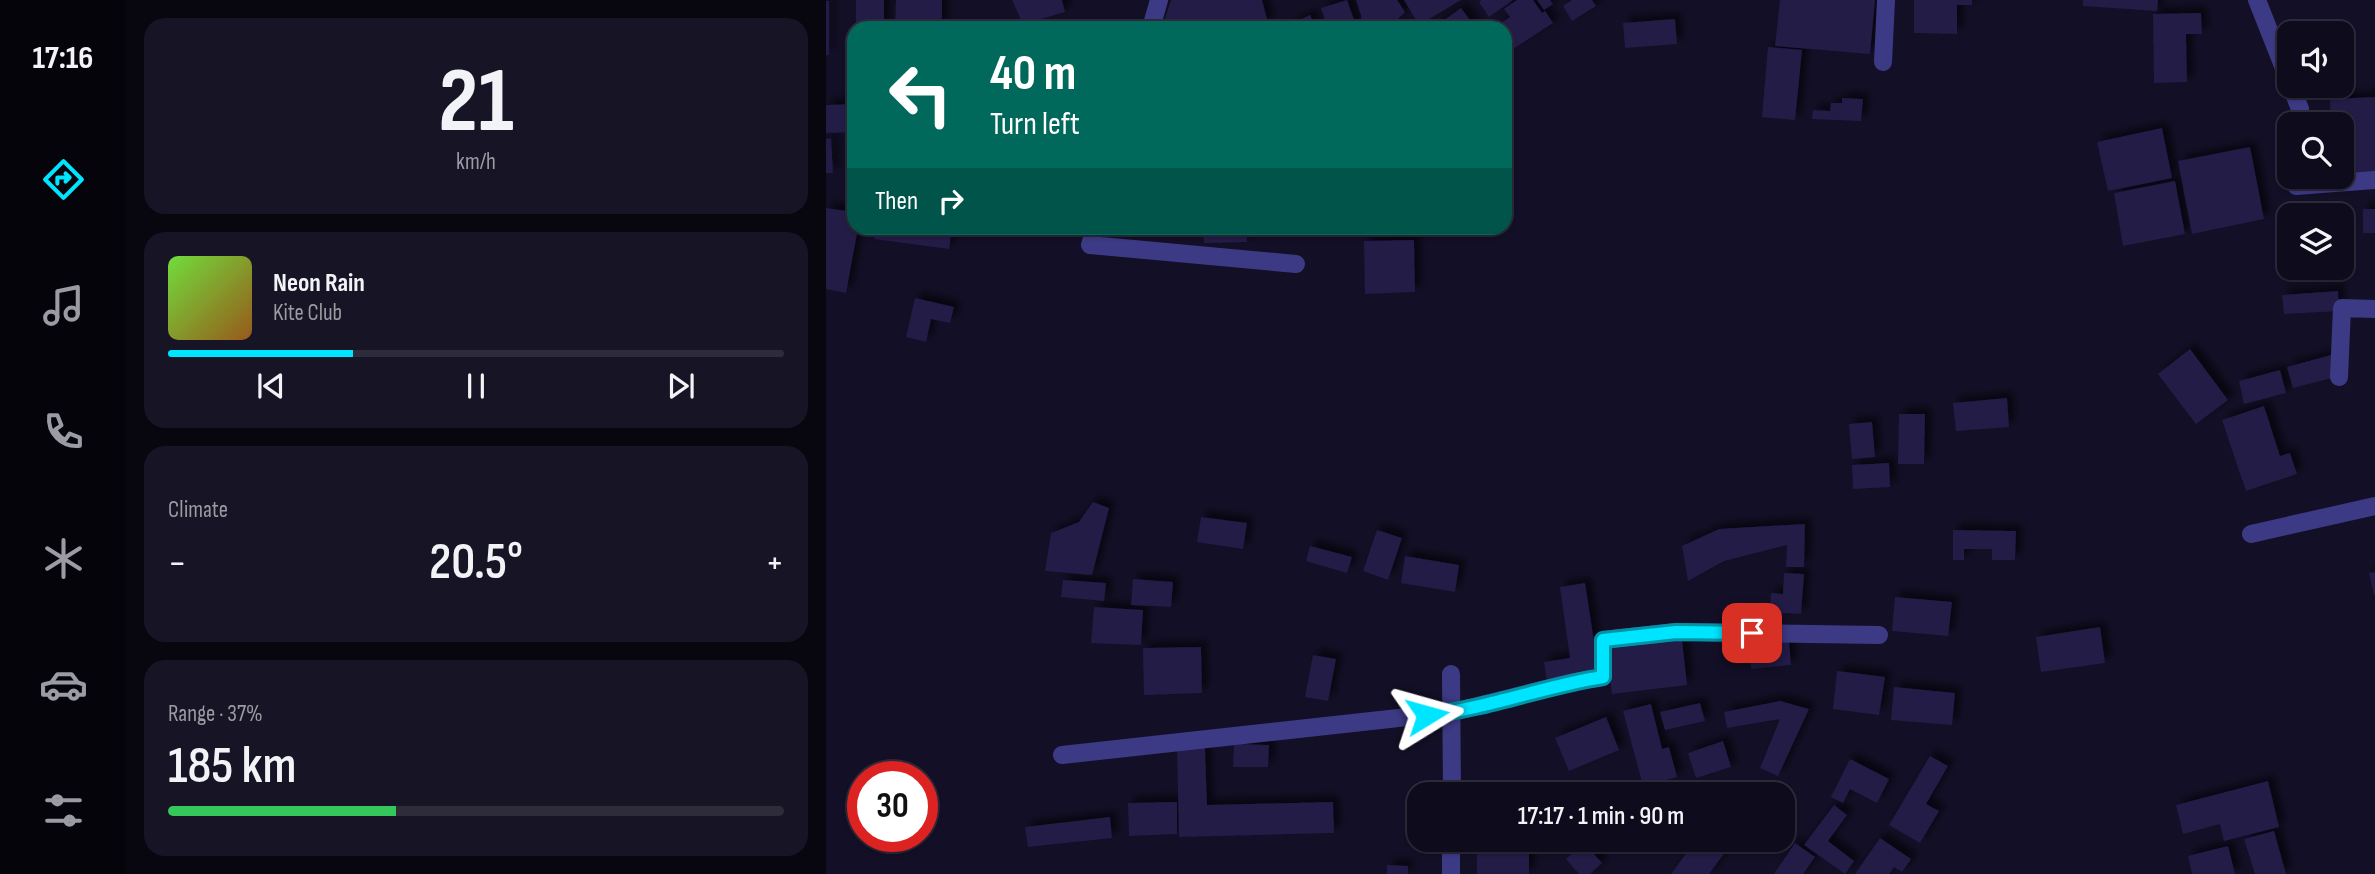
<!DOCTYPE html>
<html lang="en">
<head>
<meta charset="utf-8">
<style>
  body { margin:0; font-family:"Sofia Sans Condensed",sans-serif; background:#171425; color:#f1f3f6; height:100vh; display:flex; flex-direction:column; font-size:26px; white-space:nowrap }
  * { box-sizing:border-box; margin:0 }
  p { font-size:23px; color:#9b9ba3 }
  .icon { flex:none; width:38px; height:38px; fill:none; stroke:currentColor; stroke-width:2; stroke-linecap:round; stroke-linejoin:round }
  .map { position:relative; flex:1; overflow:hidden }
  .sheet { display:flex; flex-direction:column; gap:18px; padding:18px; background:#08060f; width:700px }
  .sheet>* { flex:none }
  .guide { position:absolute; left:21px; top:21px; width:665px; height:214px; border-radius:21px; box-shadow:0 2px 5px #0004,0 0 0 2px #2e2b3b; background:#00695c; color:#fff; overflow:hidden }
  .fabs { position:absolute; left:1451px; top:21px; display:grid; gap:14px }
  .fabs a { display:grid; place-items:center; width:77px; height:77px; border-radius:14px; background:#0e0b1c; box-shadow:0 2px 5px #0004,0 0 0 2px #2e2b3b; font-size:35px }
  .speed { position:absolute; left:21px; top:761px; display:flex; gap:14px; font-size:35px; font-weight:700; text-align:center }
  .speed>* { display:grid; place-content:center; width:91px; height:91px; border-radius:50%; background:#0e0b1c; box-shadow:0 2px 5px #0004,0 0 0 2px #2e2b3b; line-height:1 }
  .speed .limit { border:10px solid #d22; background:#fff; color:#111 }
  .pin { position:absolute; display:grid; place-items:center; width:60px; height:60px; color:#fff; margin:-30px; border-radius:14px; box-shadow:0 4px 10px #0006 }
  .me { position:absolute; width:77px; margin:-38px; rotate:82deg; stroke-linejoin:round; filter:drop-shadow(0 0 5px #0008) }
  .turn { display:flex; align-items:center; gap:24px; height:147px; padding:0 28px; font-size:32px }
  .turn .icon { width:91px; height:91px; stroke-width:2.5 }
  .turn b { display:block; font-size:49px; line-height:60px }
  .then { display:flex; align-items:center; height:66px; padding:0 28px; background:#0003; gap:14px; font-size:26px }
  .big { font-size:52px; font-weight:600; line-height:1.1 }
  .sheet .tile { flex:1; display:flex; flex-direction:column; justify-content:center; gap:10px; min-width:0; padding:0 24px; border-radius:21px; background:#171425 }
  .sheet .dial { align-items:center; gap:0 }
  .dial b { font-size:91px; line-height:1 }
  .song { display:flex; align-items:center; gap:21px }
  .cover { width:84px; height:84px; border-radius:10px; background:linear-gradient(135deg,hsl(100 70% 55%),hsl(30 70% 35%)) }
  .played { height:7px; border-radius:4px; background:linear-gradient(90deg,#00e5ff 30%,#2e2b3b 30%) }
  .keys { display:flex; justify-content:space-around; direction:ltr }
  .heat { display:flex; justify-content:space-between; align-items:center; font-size:38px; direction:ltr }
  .charge { height:10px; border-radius:5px; background:linear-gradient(90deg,#34c759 37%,#2e2b3b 0) }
  .trip { position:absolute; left:581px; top:782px; width:388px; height:70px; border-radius:21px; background:#0e0b1c; box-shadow:0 2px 5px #0004,0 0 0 2px #2e2b3b; font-weight:600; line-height:70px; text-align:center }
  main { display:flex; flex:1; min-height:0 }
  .tabs { display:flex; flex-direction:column; width:126px; justify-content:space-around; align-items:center; background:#06040b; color:#9b9ba3 }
  .tabs .icon { width:49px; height:49px }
  .tabs .on { color:#00e5ff }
  .tabs b { font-size:32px; color:#f1f3f6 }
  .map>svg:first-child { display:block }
  .building { fill:#241b47; filter:url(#shadow) }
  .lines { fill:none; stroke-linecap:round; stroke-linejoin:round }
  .street { stroke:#3d3a85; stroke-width:18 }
  .route-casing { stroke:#0095a6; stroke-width:18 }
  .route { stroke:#00e5ff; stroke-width:12 }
</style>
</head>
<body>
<main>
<nav class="tabs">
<b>17:16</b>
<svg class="icon on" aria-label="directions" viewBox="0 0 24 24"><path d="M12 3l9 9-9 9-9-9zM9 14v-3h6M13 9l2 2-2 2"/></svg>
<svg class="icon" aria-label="music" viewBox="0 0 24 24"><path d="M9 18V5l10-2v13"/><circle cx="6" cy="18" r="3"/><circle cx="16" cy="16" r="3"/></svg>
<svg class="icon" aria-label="phone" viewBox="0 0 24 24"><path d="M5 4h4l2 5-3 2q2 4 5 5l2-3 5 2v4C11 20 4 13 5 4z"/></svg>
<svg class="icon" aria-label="climate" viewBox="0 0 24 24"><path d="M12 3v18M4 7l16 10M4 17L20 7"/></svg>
<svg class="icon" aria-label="car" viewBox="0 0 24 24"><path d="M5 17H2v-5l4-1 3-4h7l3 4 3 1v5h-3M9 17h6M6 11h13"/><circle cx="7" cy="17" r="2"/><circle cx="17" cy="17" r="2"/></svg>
<svg class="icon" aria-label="filters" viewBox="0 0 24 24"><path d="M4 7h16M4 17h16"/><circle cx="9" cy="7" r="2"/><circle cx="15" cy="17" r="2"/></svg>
</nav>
<section class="sheet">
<div class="tile dial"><b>21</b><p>km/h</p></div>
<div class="tile">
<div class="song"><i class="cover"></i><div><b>Neon Rain</b><p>Kite Club</p></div></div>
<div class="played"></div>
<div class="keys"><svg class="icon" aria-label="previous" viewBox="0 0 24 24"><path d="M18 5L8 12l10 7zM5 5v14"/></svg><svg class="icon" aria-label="pause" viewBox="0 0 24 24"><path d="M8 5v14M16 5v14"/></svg><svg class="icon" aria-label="next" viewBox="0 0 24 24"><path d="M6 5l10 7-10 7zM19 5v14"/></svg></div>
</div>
<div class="tile"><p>Climate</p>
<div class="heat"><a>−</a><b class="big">20.5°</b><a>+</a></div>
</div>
<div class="tile"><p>Range · 37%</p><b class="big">185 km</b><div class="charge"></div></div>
</section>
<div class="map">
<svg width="1549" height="874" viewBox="0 0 1549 874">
  <defs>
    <filter id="shadow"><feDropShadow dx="6" dy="-6" stdDeviation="3.5" flood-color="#0009"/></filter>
  </defs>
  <rect width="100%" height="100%" fill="#130f26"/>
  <g class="building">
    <rect x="30" y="0" width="28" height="28"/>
    <path d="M70 0H116V28H69Z"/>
    <path d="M186 0H236L239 12 197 24Z"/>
    <path d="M345 0H436L442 23 421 28H336Z"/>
    <path d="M521 0 531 28H502L495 8Z"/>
    <path d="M530 0H571L579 12 563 28H536L535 15Z"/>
    <path d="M578 0H635L593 25Z"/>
    <path d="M655 0H687L663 17 653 2Z"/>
    <path d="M691 0H707L716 13 719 11 727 23 687 49 679 36V28H674L672 25 684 17 678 9Z"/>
    <path d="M711 0H724L727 4 718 10Z"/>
    <path d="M746 0H766L770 6 746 21 737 6Z"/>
    <path d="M954 0H1049L1044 54 949 46Z"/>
    <path d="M1088 0H1146V5H1131V34L1088 33Z"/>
    <path d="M1257 0H1332L1331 11 1257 6Z"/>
    <rect x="0" y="1" width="3" height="54"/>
    <path d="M635 8 650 28H607Z"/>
    <path d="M1375 13 1376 34H1360L1361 82 1328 83 1327 14Z"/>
    <path d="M484 15 490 28H458Z"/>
    <path d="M849 19 851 44 799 48 797 23Z"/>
    <path d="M942 47 976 50 969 120 936 117Z"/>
    <path d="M1549 97V174L1516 176V124H1505L1504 99Z"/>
    <path d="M1016 98 1037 99 1035 121 986 119 987 110 1004 111 1005 103H1016Z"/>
    <path d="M28 104V132L0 133V105Z"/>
    <path d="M1336 128 1346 178 1282 191 1271 142Z"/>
    <path d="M20 136 28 137V161H19Z"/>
    <path d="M5 138 7 173H0V139Z"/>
    <path d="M1424 147 1438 219 1366 234 1352 161Z"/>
    <path d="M1349 181 1359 234 1297 246 1288 193Z"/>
    <path d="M0 208 28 212V228H32L20 293 0 289Z"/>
    <rect x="1537" y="209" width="12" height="24"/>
    <path d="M50 228H126L123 249 48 239Z"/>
    <path d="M377 228H420L421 242 378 243Z"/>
    <path d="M588 240 589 292 539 294 538 241Z"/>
    <path d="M1512 291 1513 311 1458 314 1456 295Z"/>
    <path d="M89 298 128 307 124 323 105 319 100 342 80 337Z"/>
    <path d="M1364 349 1402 400 1370 424 1332 374Z"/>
    <path d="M1505 355 1510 377 1467 388 1461 367Z"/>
    <path d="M1454 370 1460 393 1418 404 1413 381Z"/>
    <path d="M1181 398 1183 427 1130 431 1127 403Z"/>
    <path d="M1438 406 1454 456 1464 453 1471 474 1420 491 1396 420Z"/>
    <path d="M1073 414H1099L1098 464H1072Z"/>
    <path d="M1046 422 1049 457 1026 459 1023 424Z"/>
    <path d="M1063 463 1064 487 1027 489 1026 465Z"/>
    <path d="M267 502 283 508 266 575 219 571 225 533 253 522Z"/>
    <path d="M375 517 421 523 417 549 371 542Z"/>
    <path d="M979 524 978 567H960L961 545 898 561 862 581 856 546 893 529Z"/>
    <path d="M551 530 576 538 562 580 537 571Z"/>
    <path d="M1127 530 1190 531 1189 560H1166V549H1138V560H1127Z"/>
    <path d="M484 546 526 557 521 573 480 561Z"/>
    <path d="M579 556 633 565 629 592 575 583Z"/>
    <path d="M1549 572V595H1548L1543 573Z"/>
    <path d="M958 573 978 574 975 614 944 612 945 593 957 594Z"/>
    <path d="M307 579 347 582 345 607 305 605Z"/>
    <path d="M237 580 280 583 278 601 235 597Z"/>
    <path d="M759 583 773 674 721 682 718 662 744 658 734 587Z"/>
    <path d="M1069 597 1126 602 1122 636 1066 631Z"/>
    <path d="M268 607 317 610 315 645 265 643Z"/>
    <path d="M1274 627 1279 663 1215 672 1210 637Z"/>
    <path d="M856 640 861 685 786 694 781 649Z"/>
    <path d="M963 641 965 665 925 669 923 645Z"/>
    <path d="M375 647 376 693 318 695 317 648Z"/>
    <path d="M487 655 510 659 502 701 479 697Z"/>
    <path d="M1011 671 1059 677 1053 715 1007 709Z"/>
    <path d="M1068 687 1129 693 1126 725 1065 720Z"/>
    <path d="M954 701 983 709 952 776 934 768 954 719 901 728 898 712Z"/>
    <path d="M874 703 879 721 839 730 834 712Z"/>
    <path d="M825 704 836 749 843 747 851 777 817 786 797 711Z"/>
    <path d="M780 717 793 750 743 771 729 738Z"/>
    <path d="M897 741 905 767 870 778 862 753Z"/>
    <path d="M408 744 443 745 442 767H407Z"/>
    <path d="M351 748H379L381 805 507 802 508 833 353 837Z"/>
    <path d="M1104 756 1122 766 1100 804 1113 811 1094 843 1063 825Z"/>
    <path d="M1024 759 1063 779 1051 803 1024 789 1017 803 1005 797Z"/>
    <path d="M1442 781 1453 827 1398 841 1394 824 1357 834 1350 805Z"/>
    <path d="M351 802V834L303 836 302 803Z"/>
    <path d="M1008 805 1021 815 1002 841 1028 861 1019 874 978 845Z"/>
    <path d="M284 817 286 838 202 847 199 827Z"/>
    <path d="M1448 831 1460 874H1429L1418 839Z"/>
    <path d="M1054 838 1085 859 1076 872 1068 867 1063 874H1029Z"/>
    <rect x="651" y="840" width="52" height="34"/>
    <path d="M870 840H908L883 874H845Z"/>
    <path d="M758 843 776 863 764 874H753L740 859Z"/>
    <path d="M969 843 989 857 977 874H948Z"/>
    <path d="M1402 846 1409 874H1366L1362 856Z"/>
    <path d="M561 865 582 866V874H561Z"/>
  </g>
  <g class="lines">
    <g class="street">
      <path d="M1431 0 1463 81"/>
      <path d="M325 28 333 0"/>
      <path d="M1057 62 1060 0"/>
      <path d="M1465 86 1474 109 1473 124"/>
      <path d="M1470 177V186L1549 180"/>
      <path d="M269 228 264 245 470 264"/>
      <path d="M1513 377 1516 308 1549 309"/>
      <path d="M1425 534 1549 506"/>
      <path d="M625 674 626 794"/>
      <path d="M236 755 627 712 748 682 777 677V640L850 632 1053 635"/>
      <path d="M625 874V840"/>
    </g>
  </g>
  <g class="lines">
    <defs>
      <path id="route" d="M601 715C661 709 718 686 777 677V640L850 632 926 633"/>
    </defs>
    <use href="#route" class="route-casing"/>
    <use href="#route" class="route"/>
  </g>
</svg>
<div class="fabs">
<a><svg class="icon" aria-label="sound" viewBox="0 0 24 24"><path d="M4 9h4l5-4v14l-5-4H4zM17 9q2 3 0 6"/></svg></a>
<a><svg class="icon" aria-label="search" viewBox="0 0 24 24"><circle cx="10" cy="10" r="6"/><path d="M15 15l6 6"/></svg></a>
<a><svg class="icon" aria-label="layers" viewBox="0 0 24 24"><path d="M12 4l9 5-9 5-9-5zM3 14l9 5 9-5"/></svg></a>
</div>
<div class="speed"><div class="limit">30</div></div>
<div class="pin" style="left:926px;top:633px;background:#d93025"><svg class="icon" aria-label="arrive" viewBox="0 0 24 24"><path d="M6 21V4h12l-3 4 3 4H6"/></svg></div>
<svg class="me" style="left:601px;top:715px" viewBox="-20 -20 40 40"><path d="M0-17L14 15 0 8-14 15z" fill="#00e5ff" stroke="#fff" stroke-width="4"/></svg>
<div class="trip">17:17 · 1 min · 90 m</div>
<div class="guide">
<div class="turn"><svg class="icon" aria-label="left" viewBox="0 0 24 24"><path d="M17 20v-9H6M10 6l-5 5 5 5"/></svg><div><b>40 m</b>Turn left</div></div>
<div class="then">Then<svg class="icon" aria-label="right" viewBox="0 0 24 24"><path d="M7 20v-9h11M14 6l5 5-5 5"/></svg></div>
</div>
</div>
</main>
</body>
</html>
